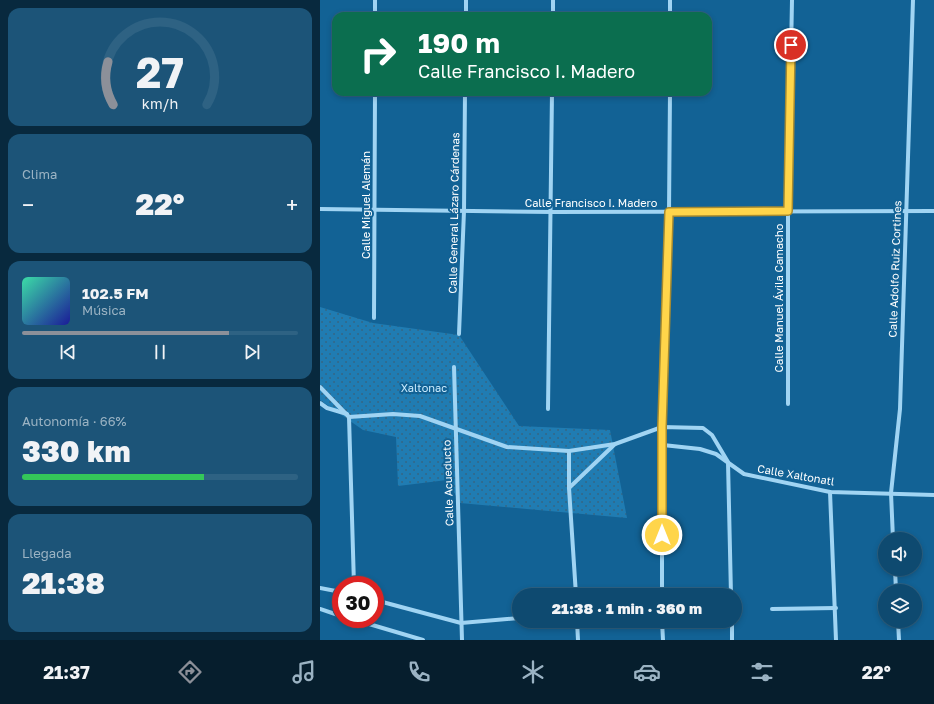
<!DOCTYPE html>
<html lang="es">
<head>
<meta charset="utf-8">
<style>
  body { margin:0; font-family:"Golos Text",sans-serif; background:#1c5478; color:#f1f3f6; height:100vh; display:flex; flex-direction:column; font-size:15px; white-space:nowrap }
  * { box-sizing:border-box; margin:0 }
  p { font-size:13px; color:#9bb3c3 }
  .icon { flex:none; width:22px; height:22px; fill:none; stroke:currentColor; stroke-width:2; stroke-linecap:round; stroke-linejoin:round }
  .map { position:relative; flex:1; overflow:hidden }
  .sheet { display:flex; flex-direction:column; gap:8px; padding:8px; background:#08293e; width:320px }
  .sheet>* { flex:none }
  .banner { position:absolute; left:12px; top:12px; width:380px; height:84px; border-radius:12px; box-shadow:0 2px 6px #0003,0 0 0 1px #2e6283; background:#0b6e4f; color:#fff; overflow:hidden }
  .fabs { position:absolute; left:558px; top:532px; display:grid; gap:8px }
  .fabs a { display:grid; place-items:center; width:44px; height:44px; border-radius:50%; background:#0e4a70; box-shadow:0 2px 6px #0003,0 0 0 1px #2e6283; font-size:20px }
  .speed { position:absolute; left:12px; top:576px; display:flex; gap:8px; font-size:20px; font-weight:700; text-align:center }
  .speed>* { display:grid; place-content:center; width:52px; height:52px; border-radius:50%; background:#0e4a70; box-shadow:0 2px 6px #0003,0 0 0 1px #2e6283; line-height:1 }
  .speed .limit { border:6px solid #d22; background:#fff; color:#111 }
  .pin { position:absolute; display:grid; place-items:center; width:34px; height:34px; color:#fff; margin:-17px; border:2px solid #fff; border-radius:50%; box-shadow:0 1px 4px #0007 }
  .me { position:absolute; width:44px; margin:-22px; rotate:0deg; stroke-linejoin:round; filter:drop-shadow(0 0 3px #0008) }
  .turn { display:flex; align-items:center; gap:14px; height:84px; padding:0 20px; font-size:18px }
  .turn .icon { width:52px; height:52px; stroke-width:2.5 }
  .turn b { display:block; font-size:28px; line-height:34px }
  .big { font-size:30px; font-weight:800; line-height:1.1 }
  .sheet .widget { flex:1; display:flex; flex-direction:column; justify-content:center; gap:6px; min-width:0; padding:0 14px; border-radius:12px; background:#1c5478 }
  .sheet .dial { align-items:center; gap:0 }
  .dial svg { height:104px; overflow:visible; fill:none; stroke:#2e6283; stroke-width:7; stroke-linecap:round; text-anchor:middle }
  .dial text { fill:#f1f3f6; stroke:none }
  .song { display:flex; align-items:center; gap:12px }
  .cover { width:48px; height:48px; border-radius:6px; background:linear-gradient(135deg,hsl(160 70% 55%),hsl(240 70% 35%)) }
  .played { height:4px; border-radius:2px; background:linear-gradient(90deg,#8c9099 75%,#2e6283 75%) }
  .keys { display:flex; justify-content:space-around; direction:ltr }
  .heat { display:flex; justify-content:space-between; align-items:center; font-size:22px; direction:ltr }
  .charge { height:6px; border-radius:3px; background:linear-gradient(90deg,#34c759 66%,#2e6283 0) }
  .trip { position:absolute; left:192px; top:588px; width:230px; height:40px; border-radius:20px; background:#0e4a70; box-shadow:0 2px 6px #0003,0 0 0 1px #2e6283; font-weight:800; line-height:40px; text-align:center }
  .tab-bar { display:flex; height:64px; justify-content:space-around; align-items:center; background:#061e2d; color:#9bb3c3 }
  .tab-bar .icon { width:28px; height:28px }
  .tab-bar .current { color:#8c9099 }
  .tab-bar b { font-size:18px; color:#f1f3f6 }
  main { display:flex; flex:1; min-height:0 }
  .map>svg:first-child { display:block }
  .park { fill:url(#park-dots) }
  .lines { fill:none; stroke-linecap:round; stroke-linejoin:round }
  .minor { stroke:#a0d4f3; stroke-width:4 }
  .route-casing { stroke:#a68a30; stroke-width:10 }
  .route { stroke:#ffd54a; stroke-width:7 }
  .labels { text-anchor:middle; stroke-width:4; stroke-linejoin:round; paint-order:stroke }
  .street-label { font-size:11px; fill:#fff; stroke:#126295 }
  .park-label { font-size:11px; fill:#c8eafd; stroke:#126295 }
</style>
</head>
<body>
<main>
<section class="sheet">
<div class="widget dial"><svg viewBox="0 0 100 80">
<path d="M14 69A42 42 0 1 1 86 69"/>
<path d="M14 69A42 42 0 0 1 10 36" stroke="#8c9099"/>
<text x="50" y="56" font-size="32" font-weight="700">27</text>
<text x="50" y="72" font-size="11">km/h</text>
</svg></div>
<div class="widget"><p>Clima</p>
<div class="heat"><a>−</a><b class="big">22°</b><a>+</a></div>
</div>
<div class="widget">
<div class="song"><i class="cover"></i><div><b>102.5 FM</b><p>Música</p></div></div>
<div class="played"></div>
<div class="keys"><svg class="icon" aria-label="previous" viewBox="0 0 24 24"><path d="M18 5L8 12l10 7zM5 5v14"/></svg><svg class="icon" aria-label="pause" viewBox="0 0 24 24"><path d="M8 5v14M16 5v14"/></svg><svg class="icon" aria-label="next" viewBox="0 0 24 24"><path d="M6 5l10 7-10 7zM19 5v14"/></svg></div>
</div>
<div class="widget"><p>Autonomía · 66%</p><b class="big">330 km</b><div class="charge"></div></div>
<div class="widget"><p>Llegada</p><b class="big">21:38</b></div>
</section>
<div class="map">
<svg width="614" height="640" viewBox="0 0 614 640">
  <defs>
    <pattern id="park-dots" width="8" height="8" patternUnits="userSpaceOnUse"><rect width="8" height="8" fill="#207cb2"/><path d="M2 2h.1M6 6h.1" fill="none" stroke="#346684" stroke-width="1.8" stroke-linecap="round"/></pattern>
  </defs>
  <rect width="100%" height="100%" fill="#126295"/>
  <path class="park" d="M0 307 53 323 139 335 199 426 290 430 307 518 140 503 127 480 78 486 76 437 43 430 0 400Z"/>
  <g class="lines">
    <g class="minor">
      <path d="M55 0V16"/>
      <path d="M146 16V0"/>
      <path d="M233 16V0"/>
      <path d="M350 16V0"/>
      <path d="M0 209 232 212 614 211"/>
      <path d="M54 318 55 92"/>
      <path d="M139 334 144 211 145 92"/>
      <path d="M134 367 142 640"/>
      <path d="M0 387 29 417 73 414 100 416 187 447 249 451 295 444 342 427 383 428 392 435 408 462 411 595"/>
      <path d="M0 403 7 408 27 414"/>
      <path d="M468 404V211L472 0"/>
      <path d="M228 409 232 92"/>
      <path d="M29 417 34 585"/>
      <path d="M343 445 380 449 396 454 424 474 510 492 614 495"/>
      <path d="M249 451V488L256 595"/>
      <path d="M249 488 295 444"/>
      <path d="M510 492 516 640"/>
      <path d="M573 539 571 493 580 409 593 0"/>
      <path d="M575 569 576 591"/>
      <path d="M0 588 21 592"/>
      <path d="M342 595V427L349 212 350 92"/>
      <path d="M55 600 141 623 199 618"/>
      <path d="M0 609 21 616"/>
      <path d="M452 609 516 608"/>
      <path d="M32 619 103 640"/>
      <path d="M257 621 258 640"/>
      <path d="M342 621 343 640"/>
      <path d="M412 621V640"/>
      <path d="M578 621 579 640"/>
    </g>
  </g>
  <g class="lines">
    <defs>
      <path id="route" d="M342 535V427L349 212 468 211 471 45"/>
    </defs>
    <use href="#route" class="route-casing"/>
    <use href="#route" class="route"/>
  </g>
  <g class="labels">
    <g class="street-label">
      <text x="271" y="207">Calle Francisco I. Madero</text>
      <text transform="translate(46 205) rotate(-90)" y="4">Calle Miguel Alemán</text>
      <text transform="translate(134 213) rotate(-89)" y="4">Calle General Lázaro Cárdenas</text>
      <text transform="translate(575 269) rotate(-88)" y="4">Calle Adolfo Ruiz Cortines</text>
      <text transform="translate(459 298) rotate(-90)" y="4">Calle Manuel Ávila Camacho</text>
      <text transform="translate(476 475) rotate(10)" y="4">Calle Xaltonatl</text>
      <text transform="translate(128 483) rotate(-92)" y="4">Calle Acueducto</text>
    </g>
    <g class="park-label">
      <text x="104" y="392">Xaltonac</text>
    </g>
  </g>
</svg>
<div class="fabs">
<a><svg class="icon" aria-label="sound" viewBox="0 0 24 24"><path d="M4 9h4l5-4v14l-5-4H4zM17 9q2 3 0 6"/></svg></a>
<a><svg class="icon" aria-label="layers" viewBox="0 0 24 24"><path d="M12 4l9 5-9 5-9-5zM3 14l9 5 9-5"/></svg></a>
</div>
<div class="speed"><div class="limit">30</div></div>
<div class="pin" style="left:471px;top:45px;background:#d93025"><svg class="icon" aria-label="arrive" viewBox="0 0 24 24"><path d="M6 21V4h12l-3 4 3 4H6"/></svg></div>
<svg class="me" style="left:342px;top:535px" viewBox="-20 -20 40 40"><circle r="17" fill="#ffd54a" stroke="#fff" stroke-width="3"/><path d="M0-11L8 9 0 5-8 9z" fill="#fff"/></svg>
<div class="trip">21:38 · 1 min · 360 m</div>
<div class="banner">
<div class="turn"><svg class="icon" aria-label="right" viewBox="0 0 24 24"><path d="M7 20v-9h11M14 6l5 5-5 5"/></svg><div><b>190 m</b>Calle Francisco I. Madero</div></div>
</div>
</div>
</main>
<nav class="tab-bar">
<b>21:37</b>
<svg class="icon current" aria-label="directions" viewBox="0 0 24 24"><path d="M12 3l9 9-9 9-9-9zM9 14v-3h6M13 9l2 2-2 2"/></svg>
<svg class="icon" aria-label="music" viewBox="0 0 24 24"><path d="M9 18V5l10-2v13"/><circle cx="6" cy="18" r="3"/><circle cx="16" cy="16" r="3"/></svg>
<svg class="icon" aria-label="phone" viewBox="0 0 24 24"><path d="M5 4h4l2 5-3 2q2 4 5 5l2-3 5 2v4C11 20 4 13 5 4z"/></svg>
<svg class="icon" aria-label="climate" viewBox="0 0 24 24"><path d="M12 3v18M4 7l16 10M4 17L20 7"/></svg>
<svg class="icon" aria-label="car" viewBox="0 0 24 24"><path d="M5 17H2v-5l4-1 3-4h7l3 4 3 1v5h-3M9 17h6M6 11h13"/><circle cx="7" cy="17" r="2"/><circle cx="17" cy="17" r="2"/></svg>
<svg class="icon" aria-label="filters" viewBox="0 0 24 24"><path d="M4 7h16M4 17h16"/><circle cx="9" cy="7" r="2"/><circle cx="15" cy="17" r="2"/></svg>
<b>22°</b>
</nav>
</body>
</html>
